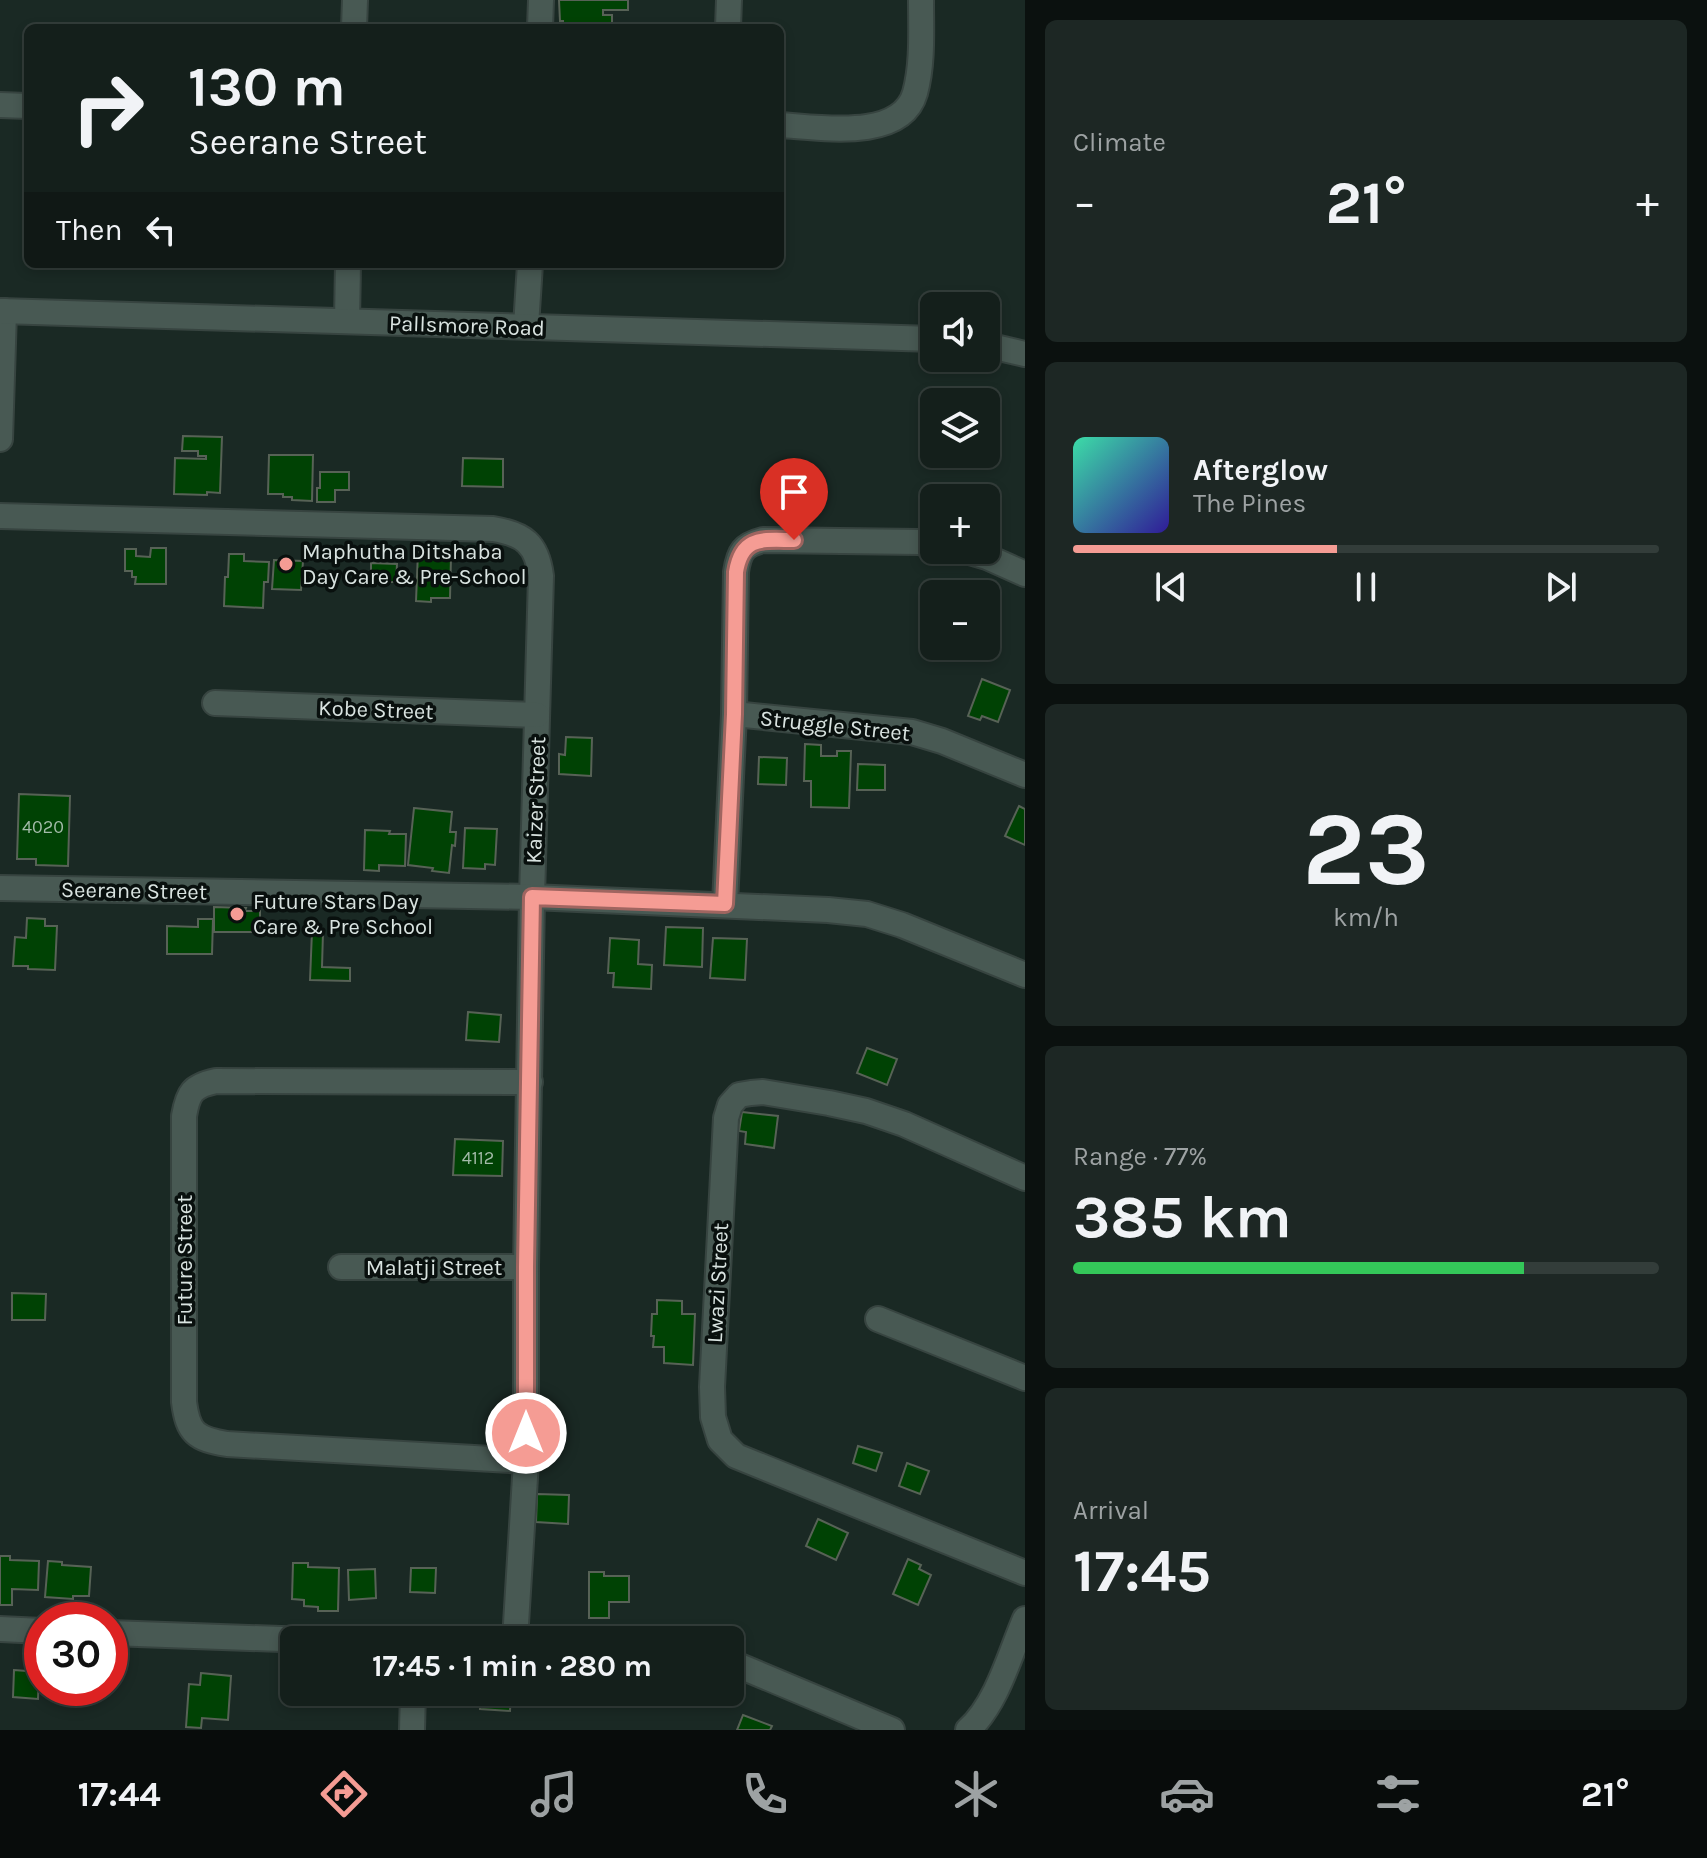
<!DOCTYPE html>
<html lang="en">
<head>
<meta charset="utf-8">
<style>
  body { margin:0; font-family:Karla,sans-serif; background:#1d2724; color:#f1f3f6; height:100vh; display:flex; flex-direction:column; font-size:30px; white-space:nowrap }
  * { box-sizing:border-box; margin:0 }
  p { font-size:26px; color:#9da2a3 }
  .icon { flex:none; width:44px; height:44px; fill:none; stroke:currentColor; stroke-width:2; stroke-linecap:round; stroke-linejoin:round }
  .map { position:relative; flex:1; overflow:hidden }
  .side { display:flex; flex-direction:column; gap:20px; padding:20px; background:#0b110f; width:682px }
  .side>* { flex:none }
  .banner { position:absolute; left:24px; top:24px; width:760px; height:244px; border-radius:12px; box-shadow:0 4px 12px #0003,0 0 0 2px #333d3a; background:#141f1b; color:#f1f3f6; overflow:hidden }
  .buttons { position:absolute; left:920px; top:292px; display:grid; gap:16px }
  .buttons a { display:grid; place-items:center; width:80px; height:80px; border-radius:12px; background:#141f1b; box-shadow:0 4px 12px #0003,0 0 0 2px #333d3a; font-size:40px }
  .speed { position:absolute; left:24px; top:1602px; display:flex; gap:16px; font-size:40px; font-weight:700; text-align:center }
  .speed>* { display:grid; place-content:center; width:104px; height:104px; border-radius:50%; background:#141f1b; box-shadow:0 4px 12px #0003,0 0 0 2px #333d3a; line-height:1 }
  .speed .limit { border:12px solid #d22; background:#fff; color:#111 }
  .pin { position:absolute; display:grid; place-items:center; width:68px; height:68px; color:#fff; margin:-82px -34px; border-radius:50% 50% 50% 0; rotate:-45deg; box-shadow:0 0 8px #0007 }
  .pin .icon { rotate:45deg }
  .me { position:absolute; width:88px; margin:-44px; rotate:0deg; stroke-linejoin:round; filter:drop-shadow(0 0 6px #0008) }
  .turn { display:flex; align-items:center; gap:28px; height:168px; padding:0 32px; font-size:36px }
  .turn .icon { width:104px; height:104px; stroke-width:2.5 }
  .turn b { display:block; font-size:56px; line-height:68px }
  .then { display:flex; align-items:center; height:76px; padding:0 32px; background:#0003; gap:16px; font-size:30px }
  .big { font-size:60px; font-weight:700; line-height:1.1 }
  .side .widget { flex:1; display:flex; flex-direction:column; justify-content:center; gap:12px; min-width:0; padding:0 28px; border-radius:12px; background:#1d2724 }
  .side .dial { align-items:center; gap:0 }
  .dial b { font-size:104px; line-height:1 }
  .song { display:flex; align-items:center; gap:24px }
  .cover { width:96px; height:96px; border-radius:12px; background:linear-gradient(135deg,hsl(160 70% 55%),hsl(250 70% 35%)) }
  .played { height:8px; border-radius:4px; background:linear-gradient(90deg,#f59c94 45%,#333d3a 45%) }
  .keys { display:flex; justify-content:space-around; direction:ltr }
  .heat { display:flex; justify-content:space-between; align-items:center; font-size:44px; direction:ltr }
  .charge { height:12px; border-radius:6px; background:linear-gradient(90deg,#34c759 77%,#333d3a 0) }
  .trip { position:absolute; left:280px; top:1626px; width:464px; height:80px; border-radius:12px; background:#141f1b; box-shadow:0 4px 12px #0003,0 0 0 2px #333d3a; font-weight:700; line-height:80px; text-align:center }
  .tabs { display:flex; height:128px; justify-content:space-around; align-items:center; background:#080c0b; color:#9da2a3 }
  .tabs .icon { width:56px; height:56px }
  .tabs .current { color:#f59c94 }
  .tabs b { font-size:36px; color:#f1f3f6 }
  main { display:flex; flex:1; min-height:0 }
  .map>svg:first-child { display:block }
  .building { fill:#004204; stroke:#576256; stroke-width:2 }
  .lines { fill:none; stroke-linecap:round; stroke-linejoin:round }
  .minor-casing { stroke:#374440; stroke-width:28 }
  .tertiary-casing { stroke:#374440; stroke-width:28 }
  .minor { stroke:#485953; stroke-width:24 }
  .tertiary { stroke:#485953; stroke-width:24 }
  .route-casing { stroke:#9f6560; stroke-width:20 }
  .route { stroke:#f59c94; stroke-width:14 }
  .poi-dot { fill:#f59c94; stroke:#09100e; stroke-width:3 }
  .labels { text-anchor:middle; stroke-width:7; stroke-linejoin:round; paint-order:stroke }
  .number-label { font-size:18px; fill:#a3bba9 }
  .street-label { font-size:22px; fill:#d9e3e0; stroke:#09100e }
  .poi-label { font-size:22px; fill:#d9e3e0; stroke:#09100e; text-anchor:start }
</style>
</head>
<body>
<main>
<div class="map">
<svg width="1025" height="1730" viewBox="0 0 1025 1730">
  <rect width="100%" height="100%" fill="#1a2924"/>
  <g class="building">
    <path d="M559 0H628V10H603V15H612V28H563V21H560Z"/>
    <path d="M183 436 222 437 220 493 207 492V495L174 494 175 458 206 459V456H198V451H182Z"/>
    <path d="M269 455H313L312 501 292 500V497H283V494H268Z"/>
    <path d="M463 458 503 459V487L462 486Z"/>
    <path d="M320 472H349V490H335V502H317V488H320Z"/>
    <path d="M151 548H166V584H135L136 577H132V571H125V549H136V556L150 557Z"/>
    <path d="M418 552H433L434 557H451L450 598H431V602L416 601Z"/>
    <path d="M229 554H244V561L269 562 268 582H264L263 608 224 606 225 577H228Z"/>
    <path d="M274 560 303 561 301 590 272 589Z"/>
    <path d="M371 563 397 564 396 582H371Z"/>
    <path d="M982 679 1010 690 998 722 982 716 980 720 968 716Z"/>
    <path d="M566 737 592 738 591 776 559 774V754L565 755Z"/>
    <path d="M805 744 821 745V756H837V751H851L849 808 811 807V781H804Z"/>
    <path d="M759 757 787 758 786 785 758 784Z"/>
    <path d="M858 764 885 765V790H857Z"/>
    <path d="M19 794 70 796 68 866 36 865V859H17Z"/>
    <path d="M1019 806 1025 809V845L1005 836Z"/>
    <path d="M414 808 452 812 450 832H456L455 846 452 845 449 873 432 871 433 868 408 865Z"/>
    <path d="M465 828 497 829 495 865 485 864V869L463 868Z"/>
    <path d="M365 830 390 831 389 834H406L405 866 379 865V871L364 870Z"/>
    <path d="M214 907 246 908 245 911H260V932H214Z"/>
    <path d="M27 918 45 919V926H57L55 970 28 969V966H13L15 937 26 938Z"/>
    <path d="M198 919H213L212 954H167V926L198 927Z"/>
    <path d="M666 927 703 928 702 967 664 965Z"/>
    <path d="M312 931 323 932 322 967 350 968V981L310 980Z"/>
    <path d="M610 938 639 940 638 964 652 965 651 989 613 987 614 973H608Z"/>
    <path d="M713 938 747 939 745 980 710 978Z"/>
    <path d="M468 1012 501 1015 499 1042 466 1040Z"/>
    <path d="M867 1048 897 1059 887 1085 857 1073Z"/>
    <path d="M742 1112 778 1116 774 1148 745 1144 746 1132 739 1131Z"/>
    <path d="M455 1139 503 1141 502 1176 453 1175Z"/>
    <path d="M12 1293 46 1294 45 1320H12Z"/>
    <path d="M657 1300 682 1301V1314H695L693 1365 664 1363V1347H653L654 1336H651L652 1314H657Z"/>
    <path d="M858 1446 882 1453 876 1471 853 1463Z"/>
    <path d="M907 1463 929 1471 920 1494 899 1486Z"/>
    <path d="M537 1494 569 1495 568 1524 536 1522Z"/>
    <path d="M818 1519 848 1533 836 1560 806 1546Z"/>
    <path d="M0 1556H10V1560L39 1561 38 1590 12 1589V1605H0Z"/>
    <path d="M908 1559 921 1565 919 1569 931 1575 918 1605 893 1594Z"/>
    <path d="M48 1561 62 1562V1565L91 1567 89 1596H73V1599L45 1597Z"/>
    <path d="M293 1563H308V1567L339 1568 338 1611H318V1607L304 1606V1600L292 1599Z"/>
    <path d="M411 1568H436L435 1593 410 1592Z"/>
    <path d="M375 1569 376 1598 349 1600 348 1570Z"/>
    <path d="M589 1572H604V1576H629V1602H609V1618H589Z"/>
    <path d="M14 1670 39 1672 38 1699 13 1697Z"/>
    <path d="M201 1673 231 1676 228 1720 202 1718 201 1728 186 1727 189 1684 200 1685Z"/>
    <path d="M297 1692H327L326 1704 296 1701Z"/>
    <path d="M481 1692H511L510 1711 480 1709Z"/>
    <path d="M743 1715 772 1726 770 1730H737Z"/>
  </g>
  <g class="lines">
    <defs>
      <g id="minor">
        <path d="M354 28 355 0"/>
        <path d="M540 28 541 0"/>
        <path d="M728 28 729 0"/>
        <path d="M0 105 28 106"/>
        <path d="M780 125C818 127 901 142 915 93 923 64 921 30 921 0"/>
        <path d="M347 321 348 264"/>
        <path d="M526 326 530 264"/>
        <path d="M0 439 4 311"/>
        <path d="M0 516 493 529C524 534 537 544 541 576L532 897 526 1267V1461L515 1640"/>
        <path d="M963 550 987 557 1025 574"/>
        <path d="M215 703 537 715"/>
        <path d="M734 714 912 732 942 741 1025 775"/>
        <path d="M0 888 532 897 828 910 867 914 902 925 1025 975"/>
        <path d="M725 904 734 714 736 572C739 552 743 545 763 540L919 542 934 544"/>
        <path d="M1025 1178 904 1124 866 1111 829 1103 763 1092 751 1093 739 1095 730 1105 726 1118 712 1387 713 1417 720 1440 736 1456 1025 1573"/>
        <path d="M341 1267H526"/>
        <path d="M878 1319 1025 1378"/>
        <path d="M526 1461 227 1444C196 1439 188 1433 184 1402V1116C188 1093 192 1086 216 1081L530 1082"/>
        <path d="M0 1629 42 1631"/>
        <path d="M110 1633 309 1640"/>
        <path d="M730 1662 892 1730"/>
        <path d="M412 1730 413 1692"/>
        <path d="M968 1730C997 1704 1010 1654 1025 1619"/>
      </g>
      <g id="tertiary">
        <path d="M0 311 934 339"/>
        <path d="M986 345 1025 354"/>
      </g>
    </defs>
    <use href="#minor" class="minor-casing"/>
    <use href="#tertiary" class="tertiary-casing"/>
    <use href="#minor" class="minor"/>
    <use href="#tertiary" class="tertiary"/>
  </g>
  <g class="lines">
    <defs>
      <path id="route" d="M526 1433V1267L532 897 725 904 734 714 736 572C742 535 763 540 794 540"/>
    </defs>
    <use href="#route" class="route-casing"/>
    <use href="#route" class="route"/>
  </g>
  <g class="poi-dot">
    <circle cx="286" cy="564" r="8"/>
    <circle cx="237" cy="914" r="8"/>
  </g>
  <g class="labels">
    <g class="number-label">
      <text x="43" y="833">4020</text>
      <text x="478" y="1164">4112</text>
    </g>
    <g class="street-label">
      <text transform="translate(467 325) rotate(2)" y="8">Pallsmore Road</text>
      <text transform="translate(376 709) rotate(2)" y="8">Kobe Street</text>
      <text transform="translate(835 725) rotate(6)" y="8">Struggle Street</text>
      <text transform="translate(535 800) rotate(-88)" y="8">Kaizer Street</text>
      <text transform="translate(134 890) rotate(1)" y="8">Seerane Street</text>
      <text transform="translate(184 1260) rotate(-90)" y="8">Future Street</text>
      <text x="434" y="1275">Malatji Street</text>
      <text transform="translate(717 1283) rotate(-87)" y="8">Lwazi Street</text>
    </g>
    <g class="poi-label">
      <text x="302" y="559">Maphutha Ditshaba<tspan x="302" dy="25">Day Care &amp; Pre-School</tspan></text>
      <text x="253" y="909">Future Stars Day<tspan x="253" dy="25">Care &amp; Pre School</tspan></text>
    </g>
  </g>
</svg>
<div class="buttons">
<a><svg class="icon" aria-label="sound" viewBox="0 0 24 24"><path d="M4 9h4l5-4v14l-5-4H4zM17 9q2 3 0 6"/></svg></a>
<a><svg class="icon" aria-label="layers" viewBox="0 0 24 24"><path d="M12 4l9 5-9 5-9-5zM3 14l9 5 9-5"/></svg></a>
<a>+</a>
<a>−</a>
</div>
<div class="speed"><div class="limit">30</div></div>
<div class="pin" style="left:794px;top:540px;background:#d93025"><svg class="icon" aria-label="arrive" viewBox="0 0 24 24"><path d="M6 21V4h12l-3 4 3 4H6"/></svg></div>
<svg class="me" style="left:526px;top:1433px" viewBox="-20 -20 40 40"><circle r="17" fill="#f59c94" stroke="#fff" stroke-width="3"/><path d="M0-11L8 9 0 5-8 9z" fill="#fff"/></svg>
<div class="trip">17:45 · 1 min · 280 m</div>
<div class="banner">
<div class="turn"><svg class="icon" aria-label="right" viewBox="0 0 24 24"><path d="M7 20v-9h11M14 6l5 5-5 5"/></svg><div><b>130 m</b>Seerane Street</div></div>
<div class="then">Then<svg class="icon" aria-label="left" viewBox="0 0 24 24"><path d="M17 20v-9H6M10 6l-5 5 5 5"/></svg></div>
</div>
</div>
<section class="side">
<div class="widget"><p>Climate</p>
<div class="heat"><a>−</a><b class="big">21°</b><a>+</a></div>
</div>
<div class="widget">
<div class="song"><i class="cover"></i><div><b>Afterglow</b><p>The Pines</p></div></div>
<div class="played"></div>
<div class="keys"><svg class="icon" aria-label="previous" viewBox="0 0 24 24"><path d="M18 5L8 12l10 7zM5 5v14"/></svg><svg class="icon" aria-label="pause" viewBox="0 0 24 24"><path d="M8 5v14M16 5v14"/></svg><svg class="icon" aria-label="next" viewBox="0 0 24 24"><path d="M6 5l10 7-10 7zM19 5v14"/></svg></div>
</div>
<div class="widget dial"><b>23</b><p>km/h</p></div>
<div class="widget"><p>Range · 77%</p><b class="big">385 km</b><div class="charge"></div></div>
<div class="widget"><p>Arrival</p><b class="big">17:45</b></div>
</section>
</main>
<nav class="tabs">
<b>17:44</b>
<svg class="icon current" aria-label="directions" viewBox="0 0 24 24"><path d="M12 3l9 9-9 9-9-9zM9 14v-3h6M13 9l2 2-2 2"/></svg>
<svg class="icon" aria-label="music" viewBox="0 0 24 24"><path d="M9 18V5l10-2v13"/><circle cx="6" cy="18" r="3"/><circle cx="16" cy="16" r="3"/></svg>
<svg class="icon" aria-label="phone" viewBox="0 0 24 24"><path d="M5 4h4l2 5-3 2q2 4 5 5l2-3 5 2v4C11 20 4 13 5 4z"/></svg>
<svg class="icon" aria-label="climate" viewBox="0 0 24 24"><path d="M12 3v18M4 7l16 10M4 17L20 7"/></svg>
<svg class="icon" aria-label="car" viewBox="0 0 24 24"><path d="M5 17H2v-5l4-1 3-4h7l3 4 3 1v5h-3M9 17h6M6 11h13"/><circle cx="7" cy="17" r="2"/><circle cx="17" cy="17" r="2"/></svg>
<svg class="icon" aria-label="filters" viewBox="0 0 24 24"><path d="M4 7h16M4 17h16"/><circle cx="9" cy="7" r="2"/><circle cx="15" cy="17" r="2"/></svg>
<b>21°</b>
</nav>
</body>
</html>
